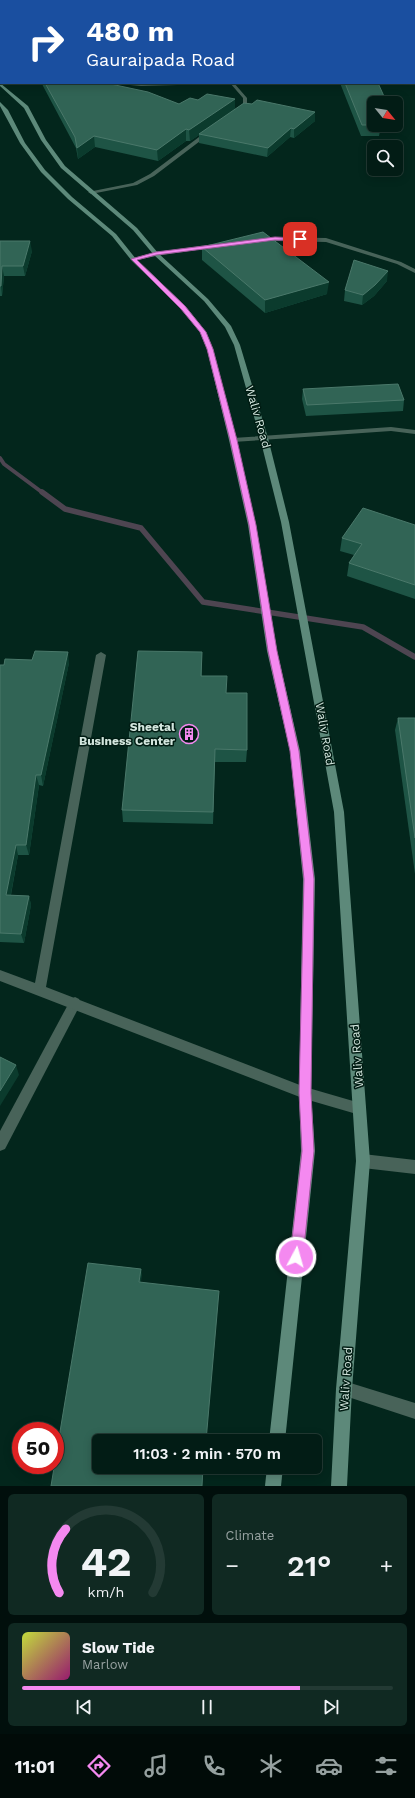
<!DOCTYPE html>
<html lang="en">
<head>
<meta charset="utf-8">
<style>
  body { margin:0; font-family:"Work Sans",sans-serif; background:#102922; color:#f1f3f6; height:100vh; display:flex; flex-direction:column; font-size:15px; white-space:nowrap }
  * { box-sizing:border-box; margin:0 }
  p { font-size:13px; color:#96a1a0 }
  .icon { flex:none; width:22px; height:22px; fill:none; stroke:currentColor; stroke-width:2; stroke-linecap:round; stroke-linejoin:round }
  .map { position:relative; height:1486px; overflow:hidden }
  .details { display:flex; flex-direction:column; gap:8px; padding:8px; background:#010f0c; flex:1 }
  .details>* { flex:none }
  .guide { position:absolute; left:0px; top:0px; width:415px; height:84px; box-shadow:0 2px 10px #0003,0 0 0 1px #233a34; background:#1a4fa0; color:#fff; overflow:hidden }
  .needle { width:26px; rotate:120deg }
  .buttons { position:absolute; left:367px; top:96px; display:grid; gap:8px }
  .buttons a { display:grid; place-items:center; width:36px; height:36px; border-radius:6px; background:#021c15; box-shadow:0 2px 10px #0003,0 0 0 1px #233a34; font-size:20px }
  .speed { position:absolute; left:12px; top:1422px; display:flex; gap:8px; font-size:20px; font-weight:700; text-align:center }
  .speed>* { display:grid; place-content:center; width:52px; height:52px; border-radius:50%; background:#021c15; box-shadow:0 2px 10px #0003,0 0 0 1px #233a34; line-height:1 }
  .speed .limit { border:6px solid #d22; background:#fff; color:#111 }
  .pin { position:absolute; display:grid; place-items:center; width:34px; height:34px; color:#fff; margin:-17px; border-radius:8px; box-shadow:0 2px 6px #0006 }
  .me { position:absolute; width:44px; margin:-22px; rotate:6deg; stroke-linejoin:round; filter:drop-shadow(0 0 3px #0008) }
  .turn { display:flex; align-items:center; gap:14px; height:84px; padding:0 20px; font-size:18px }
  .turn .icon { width:52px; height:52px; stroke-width:2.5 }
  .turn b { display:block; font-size:28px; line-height:34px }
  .big { font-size:30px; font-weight:600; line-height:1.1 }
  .details .tile { flex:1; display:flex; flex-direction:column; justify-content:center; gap:6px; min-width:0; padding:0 14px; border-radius:6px; background:#102922 }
  .details .dial { align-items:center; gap:0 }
  .dial svg { height:104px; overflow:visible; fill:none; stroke:#233a34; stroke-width:7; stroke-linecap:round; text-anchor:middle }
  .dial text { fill:#f1f3f6; stroke:none }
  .song { display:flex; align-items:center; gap:12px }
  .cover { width:48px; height:48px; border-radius:6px; background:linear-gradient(135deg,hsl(70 70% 55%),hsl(320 70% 35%)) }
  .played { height:4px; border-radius:2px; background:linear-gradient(90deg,#f489f0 75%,#233a34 75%) }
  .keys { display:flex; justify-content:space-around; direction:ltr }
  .heat { display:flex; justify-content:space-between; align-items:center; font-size:22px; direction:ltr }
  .details .tiles { flex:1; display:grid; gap:8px; grid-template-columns:1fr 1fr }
  .tile:last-child { grid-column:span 2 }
  .trip { position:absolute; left:92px; top:1434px; width:230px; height:40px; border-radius:6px; background:#021c15; box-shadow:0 2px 10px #0003,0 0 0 1px #233a34; font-weight:600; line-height:40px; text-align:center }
  .menu { display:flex; height:64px; justify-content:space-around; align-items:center; background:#010b08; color:#96a1a0 }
  .menu .icon { width:28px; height:28px }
  .menu .current { color:#f489f0 }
  .menu b { font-size:18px; color:#f1f3f6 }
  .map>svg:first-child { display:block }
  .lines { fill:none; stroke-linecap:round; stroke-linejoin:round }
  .stream-far1 { stroke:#4e4551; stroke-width:4 }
  .stream { stroke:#4e4551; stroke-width:5.5 }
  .service { fill:#486359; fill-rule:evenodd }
  .minor { fill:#486359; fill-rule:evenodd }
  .tertiary { fill:#486359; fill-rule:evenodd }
  .secondary { fill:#5d897a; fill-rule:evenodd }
  .primary { fill:#6da793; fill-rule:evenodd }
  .wall { fill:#1e5445 }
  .shaded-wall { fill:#0b3b2d }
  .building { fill:#316455; stroke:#4a786a }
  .route { fill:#f489f0; stroke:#9f599c }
  .labels { text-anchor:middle; stroke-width:3; stroke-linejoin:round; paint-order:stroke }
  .street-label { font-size:12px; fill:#d3e6de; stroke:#001c13 }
  .poi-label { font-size:12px; font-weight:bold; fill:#d3e6de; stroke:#001c13; text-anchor:end }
</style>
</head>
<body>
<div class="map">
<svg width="415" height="1486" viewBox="0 0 415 1486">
  <rect width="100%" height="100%" fill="#03261c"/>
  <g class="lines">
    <path class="stream-far1" d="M0 458 4 464 43 493"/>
    <path class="stream" d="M42 492 65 509 141 528 203 602 363 627 415 657"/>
    <path class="service" d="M75 997 79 999 81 1003 79 1007 5 1149 0 1151V1131L71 999Z"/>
    <g class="minor">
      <rect x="414" y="77" width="1" height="2"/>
      <path d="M108 83H216L214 84 141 86Z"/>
      <path d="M230 83H234L247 98V104L239 113 235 112 243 104V98Z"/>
      <path d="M207 131 212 132 154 176 137 185 91 194 88 192 133 183 150 174Z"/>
      <path d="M391 427 415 430V434L391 431 233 442 229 440 233 438Z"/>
      <path d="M101 652 106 655 46 987 305 1087 360 1103 365 1104 366 1109 365 1114 360 1115 305 1099 0 981V970L35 983 96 655Z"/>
      <path d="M363 1154 415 1160V1174L363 1168 358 1166 356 1161 358 1156Z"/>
      <path d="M344 1381 415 1403V1419L339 1394 336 1389 339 1384Z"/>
    </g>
    <g class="tertiary">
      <path d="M275 237 326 238 401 262 415 269V273L397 264 326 242 275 241 259 243 256 241Z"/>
      <path d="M215 244 217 245V247L156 256 133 261 130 259 156 252Z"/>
    </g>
    <g class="secondary">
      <path d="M0 83 28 106 46 140 65 166 137 228 158 253 208 299 231 326 240 345 268 438 289 522 344 812 370 1161 352 1389 347 1486H331L336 1389 356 1161 334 812 281 522 260 438 234 345 225 327 204 301 154 255 133 230 61 168 41 140 24 108 0 86Z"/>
      <path d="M0 102 8 110 25 143 45 170 72 197 116 234 136 259 185 306 206 332 213 349 256 525 277 651 300 751 315 879 311 1093 315 1151 285 1441H269L301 1151 299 1093 303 879 290 751 267 651 248 525 229 440 207 349 200 332 181 308 132 261 112 236 68 199 41 172 20 143 0 106Z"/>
      <path d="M267 1467H283L281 1486H265Z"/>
    </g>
    <path class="primary" d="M0 0H4V1L1 2Z"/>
  </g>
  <g class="wall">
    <path d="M96 0H205L204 1H102Z"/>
    <path d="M42 83H106L179 104 235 109 315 121 294 138 290 137 267 157 199 143V135L190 141H186L158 161 95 147 78 159 76 148 43 86Z"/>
    <path d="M340 83H378L374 125H391V127H386L385 130 380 131 379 136H361Z"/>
    <path d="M0 241 32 251 25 276H4L2 296H0Z"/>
    <path d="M202 247 327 294 265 313 202 260Z"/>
    <path d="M387 281 374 296 362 305 344 301 345 290Z"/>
    <path d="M303 389 404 400 403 411 306 416 302 399Z"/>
    <path d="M415 525V599L347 576 349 563 354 555 340 551 342 538Z"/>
    <path d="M202 652V676L226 693 247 750 246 762H215L213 824 123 822 122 810Z"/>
    <path d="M69 663 43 786 39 785 29 855H18L11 895 29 896 31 905 24 943 0 942V665Z"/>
    <path d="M398 718H415V874L395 730Z"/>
  </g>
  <g class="shaded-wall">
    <path d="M198 0H205L204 1H197Z"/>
    <path d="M235 99V110L199 134V135L190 141 189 130Z"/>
    <path d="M315 112V121L294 138V129Z"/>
    <path d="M291 128 290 137 267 157 268 148Z"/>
    <path d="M186 129V141L158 161 157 150Z"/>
    <path d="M94 136 95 147 78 159 77 148Z"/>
    <path d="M30 241 32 251 25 276 23 266Z"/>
    <path d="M2 266 4 276 2 296 1 286Z"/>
    <path d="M388 271 387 281 374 296 362 305 363 295Z"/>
    <path d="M329 282 327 294 265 313V300Z"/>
    <path d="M68 652 69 663 43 786 41 775Z"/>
    <path d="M202 652V665L201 688V676Z"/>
    <path d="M36 775 39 785 29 855 26 845Z"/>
    <path d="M16 845 18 855 9 904 6 895Z"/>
    <path d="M29 896 31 905 24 943 21 934Z"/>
    <path d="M16 1065 19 1075 0 1106V1091Z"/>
    <path d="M141 1269 142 1275 140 1288 139 1282Z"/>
  </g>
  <g class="building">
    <path d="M96 0H150L148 1H102Z"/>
    <path d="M164 0H198L197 1H171Z"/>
    <path d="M45 83H106L148 92 179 104 190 98 198 100 207 94 235 99 189 130 186 129 157 150 94 136 77 148 75 137Z"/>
    <path d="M345 83H378L387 103H374V125H362Z"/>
    <path d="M257 100 315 112 294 129 291 128 268 148 199 134 244 103 252 104Z"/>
    <path d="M263 232 329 282 265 300 202 247Z"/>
    <path d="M0 241H30L23 266H2L1 286H0Z"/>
    <path d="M354 260 388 271 375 285 363 295 345 290Z"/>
    <path d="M398 384 404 400 307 405 303 389Z"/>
    <path d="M363 508 415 525V585L349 563 362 544 342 538Z"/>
    <path d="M35 651 68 652 41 775H36L26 845H16L6 895 29 896 21 934 0 933V665H4L5 659 32 660Z"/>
    <path d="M138 651 202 652 201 676H227L226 693H247V750L215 749 213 812 122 810Z"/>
    <path d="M398 718H415V838Z"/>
    <path d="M0 1057 16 1065 0 1091Z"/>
    <path d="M88 1263 141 1269 139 1282 219 1291 206 1441H99V1467H203L202 1486H51Z"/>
  </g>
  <path class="route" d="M275 237 300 238 303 239 300 241 275 240 156 255 137 260 185 306 206 332 213 349 237 440 256 525 277 651 299 751 314 879 311 1093 314 1151 303 1257 301 1262 296 1264 292 1262 290 1257 302 1151 299 1093 304 879 290 751 268 651 249 525 230 440 207 349 200 332 181 309 131 259 156 252Z"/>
  <defs>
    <symbol id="building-ring" viewBox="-11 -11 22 22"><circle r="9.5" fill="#001c13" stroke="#f489f0" stroke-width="1.5"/><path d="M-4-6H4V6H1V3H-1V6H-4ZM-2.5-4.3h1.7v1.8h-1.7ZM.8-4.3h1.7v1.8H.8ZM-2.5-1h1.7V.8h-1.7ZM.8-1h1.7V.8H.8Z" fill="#f489f0"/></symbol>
  </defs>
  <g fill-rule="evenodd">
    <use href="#building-ring" x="178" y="723" width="22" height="22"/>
  </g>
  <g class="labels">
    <g class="street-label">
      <text transform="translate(258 417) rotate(74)" y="4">Waliv Road</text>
      <text transform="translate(325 734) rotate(80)" y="4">Waliv Road</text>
      <text transform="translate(357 1056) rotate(-94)" y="4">Waliv Road</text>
      <text transform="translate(346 1379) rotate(-86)" y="4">Waliv Road</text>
    </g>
    <g class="poi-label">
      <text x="175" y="731">Sheetal<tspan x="175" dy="14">Business Center</tspan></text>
    </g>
  </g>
</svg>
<div class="buttons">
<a><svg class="needle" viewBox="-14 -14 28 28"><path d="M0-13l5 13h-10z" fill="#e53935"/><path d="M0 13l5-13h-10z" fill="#96a1a0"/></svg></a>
<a><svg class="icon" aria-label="search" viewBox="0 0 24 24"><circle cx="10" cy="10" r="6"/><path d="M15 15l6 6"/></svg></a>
</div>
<div class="speed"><div class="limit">50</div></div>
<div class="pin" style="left:300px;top:239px;background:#d93025"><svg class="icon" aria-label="arrive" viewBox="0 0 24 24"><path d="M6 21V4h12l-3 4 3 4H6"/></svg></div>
<svg class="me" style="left:296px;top:1257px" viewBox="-20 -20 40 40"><circle r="17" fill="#f489f0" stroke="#fff" stroke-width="3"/><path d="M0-11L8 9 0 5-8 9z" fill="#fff"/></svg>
<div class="trip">11:03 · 2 min · 570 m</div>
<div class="guide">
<div class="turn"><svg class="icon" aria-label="right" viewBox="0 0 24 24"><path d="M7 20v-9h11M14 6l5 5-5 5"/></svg><div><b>480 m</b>Gauraipada Road</div></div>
</div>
</div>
<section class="details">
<div class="tiles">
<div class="tile dial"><svg viewBox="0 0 100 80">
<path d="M14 69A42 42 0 1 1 86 69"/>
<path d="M14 69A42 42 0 0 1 19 20" stroke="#f489f0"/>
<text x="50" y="56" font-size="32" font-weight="700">42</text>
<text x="50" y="72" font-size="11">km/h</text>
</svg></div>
<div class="tile"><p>Climate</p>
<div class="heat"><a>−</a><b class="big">21°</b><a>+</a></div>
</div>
<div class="tile">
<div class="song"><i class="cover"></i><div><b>Slow Tide</b><p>Marlow</p></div></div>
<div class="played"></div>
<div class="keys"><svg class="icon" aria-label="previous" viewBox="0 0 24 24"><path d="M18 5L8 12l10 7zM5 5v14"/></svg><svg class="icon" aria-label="pause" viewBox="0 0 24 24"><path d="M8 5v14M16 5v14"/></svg><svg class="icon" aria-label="next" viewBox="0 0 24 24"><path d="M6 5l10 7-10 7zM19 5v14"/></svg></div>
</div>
</div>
</section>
<nav class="menu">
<b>11:01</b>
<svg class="icon current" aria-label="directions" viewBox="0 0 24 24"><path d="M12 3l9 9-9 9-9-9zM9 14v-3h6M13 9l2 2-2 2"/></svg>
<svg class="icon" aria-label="music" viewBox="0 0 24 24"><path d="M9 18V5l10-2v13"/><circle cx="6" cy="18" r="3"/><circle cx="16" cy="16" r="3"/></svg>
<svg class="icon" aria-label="phone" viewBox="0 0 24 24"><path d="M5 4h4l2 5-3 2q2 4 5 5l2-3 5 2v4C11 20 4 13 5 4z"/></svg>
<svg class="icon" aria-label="climate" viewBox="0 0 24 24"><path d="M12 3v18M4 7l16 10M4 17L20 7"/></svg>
<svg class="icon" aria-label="car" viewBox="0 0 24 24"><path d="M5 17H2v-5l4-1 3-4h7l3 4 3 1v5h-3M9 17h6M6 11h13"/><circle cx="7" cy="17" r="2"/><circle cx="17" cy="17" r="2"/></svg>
<svg class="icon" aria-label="filters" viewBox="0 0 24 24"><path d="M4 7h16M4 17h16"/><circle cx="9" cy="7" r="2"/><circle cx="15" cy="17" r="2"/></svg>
</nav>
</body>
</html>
